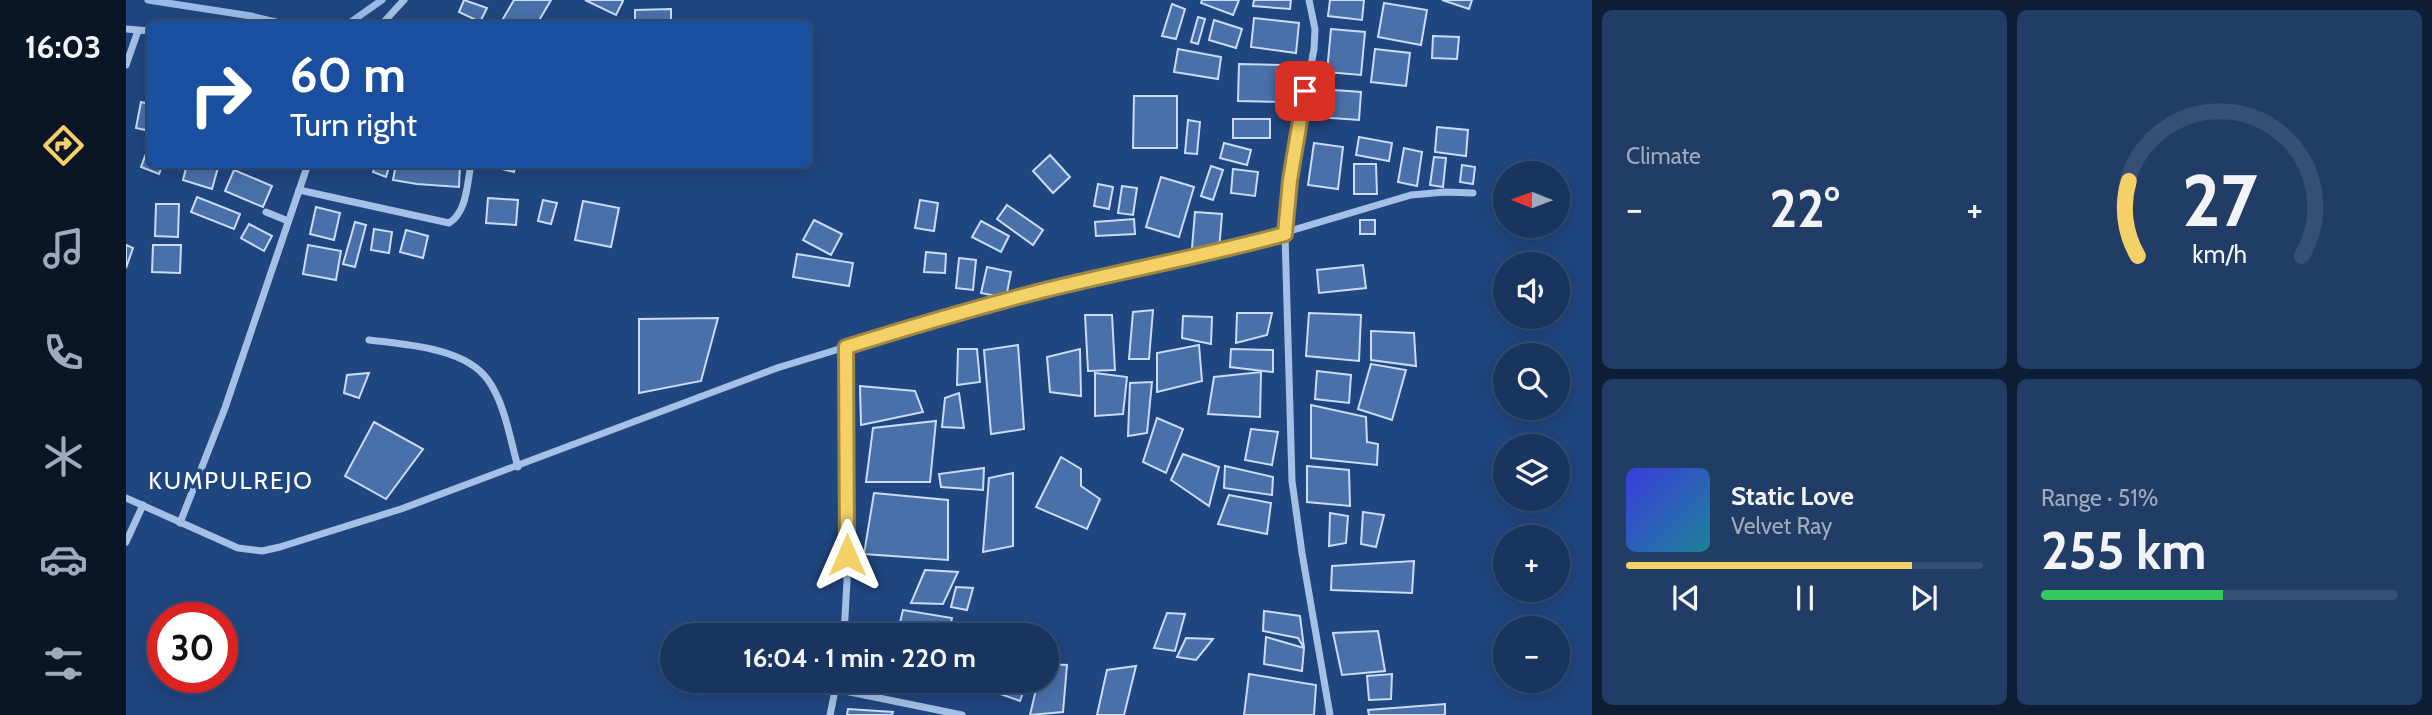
<!DOCTYPE html>
<html lang="en">
<head>
<meta charset="utf-8">
<style>
  body { margin:0; font-family:Cabin,sans-serif; background:#213c65; color:#f1f3f6; height:100vh; display:flex; flex-direction:column; font-size:26px; white-space:nowrap }
  * { box-sizing:border-box; margin:0 }
  p { font-size:23px; color:#9faabd }
  .icon { flex:none; width:38px; height:38px; fill:none; stroke:currentColor; stroke-width:2; stroke-linecap:round; stroke-linejoin:round }
  .map { position:relative; flex:1; overflow:hidden }
  .drawer { display:flex; flex-direction:column; gap:10px; padding:10px; background:#0d1d34; width:840px }
  .drawer>* { flex:none }
  .banner { position:absolute; left:21px; top:21px; width:665px; height:147px; border-radius:10px; box-shadow:0 4px 18px #0003,0 0 0 2px #364f74; background:#1a4fa0; color:#fff; overflow:hidden }
  .needle { width:46px; rotate:271deg }
  .fabs { position:absolute; left:1367px; top:161px; display:grid; gap:14px }
  .fabs a { display:grid; place-items:center; width:77px; height:77px; border-radius:50%; background:#18345f; box-shadow:0 4px 18px #0003,0 0 0 2px #364f74; font-size:35px }
  .speed { position:absolute; left:21px; top:602px; display:flex; gap:14px; font-size:35px; font-weight:700; text-align:center }
  .speed>* { display:grid; place-content:center; width:91px; height:91px; border-radius:50%; background:#18345f; box-shadow:0 4px 18px #0003,0 0 0 2px #364f74; line-height:1 }
  .speed .limit { border:10px solid #d22; background:#fff; color:#111 }
  .pin { position:absolute; display:grid; place-items:center; width:60px; height:60px; color:#fff; margin:-30px; border-radius:14px; box-shadow:0 4px 10px #0006 }
  .me { position:absolute; width:77px; margin:-38px; rotate:0deg; stroke-linejoin:round; filter:drop-shadow(0 0 5px #0008) }
  .turn { display:flex; align-items:center; gap:24px; height:147px; padding:0 28px; font-size:32px }
  .turn .icon { width:91px; height:91px; stroke-width:2.5 }
  .turn b { display:block; font-size:49px; line-height:60px }
  .big { font-size:52px; font-weight:700; line-height:1.1 }
  .drawer .widget { flex:1; display:flex; flex-direction:column; justify-content:center; gap:10px; min-width:0; padding:0 24px; border-radius:10px; background:#213c65 }
  .drawer .dial { align-items:center; gap:0 }
  .dial svg { height:182px; overflow:visible; fill:none; stroke:#364f74; stroke-width:7; stroke-linecap:round; text-anchor:middle }
  .dial text { fill:#f1f3f6; stroke:none }
  .song { display:flex; align-items:center; gap:21px }
  .cover { width:84px; height:84px; border-radius:10px; background:linear-gradient(135deg,hsl(240 70% 55%),hsl(190 70% 35%)) }
  .played { height:7px; border-radius:4px; background:linear-gradient(90deg,#f4d166 80%,#364f74 80%) }
  .keys { display:flex; justify-content:space-around; direction:ltr }
  .heat { display:flex; justify-content:space-between; align-items:center; font-size:38px; direction:ltr }
  .charge { height:10px; border-radius:5px; background:linear-gradient(90deg,#34c759 51%,#364f74 0) }
  .drawer .tiles { flex:1; display:grid; gap:10px; grid-template-columns:repeat(2,1fr) }
  .trip { position:absolute; left:534px; top:623px; width:399px; height:70px; border-radius:35px; background:#18345f; box-shadow:0 4px 18px #0003,0 0 0 2px #364f74; font-weight:700; line-height:70px; text-align:center }
  main { display:flex; flex:1; min-height:0 }
  .tab-bar { display:flex; flex-direction:column; width:126px; justify-content:space-around; align-items:center; background:#0a1526; color:#9faabd }
  .tab-bar .icon { width:49px; height:49px }
  .tab-bar .active { color:#f4d166 }
  .tab-bar b { font-size:32px; color:#f1f3f6 }
  .map>svg:first-child { display:block }
  .lines { fill:none; stroke-linecap:round; stroke-linejoin:round }
  .stream { stroke:#99bae9; stroke-width:7 }
  .building { fill:#4970a8; stroke:#c9dbf6; stroke-width:2 }
  .street { stroke:#a5c0e7; stroke-width:7 }
  .route-casing { stroke:#9f8842; stroke-width:18 }
  .route { stroke:#f4d166; stroke-width:12 }
  .labels { text-anchor:middle; stroke-width:7; stroke-linejoin:round; paint-order:stroke }
  .quarter-label { font-size:24px; letter-spacing:2px; fill:#fff; stroke:#20467f }
</style>
</head>
<body>
<main>
<nav class="tab-bar">
<b>16:03</b>
<svg class="icon active" aria-label="directions" viewBox="0 0 24 24"><path d="M12 3l9 9-9 9-9-9zM9 14v-3h6M13 9l2 2-2 2"/></svg>
<svg class="icon" aria-label="music" viewBox="0 0 24 24"><path d="M9 18V5l10-2v13"/><circle cx="6" cy="18" r="3"/><circle cx="16" cy="16" r="3"/></svg>
<svg class="icon" aria-label="phone" viewBox="0 0 24 24"><path d="M5 4h4l2 5-3 2q2 4 5 5l2-3 5 2v4C11 20 4 13 5 4z"/></svg>
<svg class="icon" aria-label="climate" viewBox="0 0 24 24"><path d="M12 3v18M4 7l16 10M4 17L20 7"/></svg>
<svg class="icon" aria-label="car" viewBox="0 0 24 24"><path d="M5 17H2v-5l4-1 3-4h7l3 4 3 1v5h-3M9 17h6M6 11h13"/><circle cx="7" cy="17" r="2"/><circle cx="17" cy="17" r="2"/></svg>
<svg class="icon" aria-label="filters" viewBox="0 0 24 24"><path d="M4 7h16M4 17h16"/><circle cx="9" cy="7" r="2"/><circle cx="15" cy="17" r="2"/></svg>
</nav>
<div class="map">
<svg width="1466" height="715" viewBox="0 0 1466 715">
  <rect width="100%" height="100%" fill="#20467f"/>
  <g class="lines">
    <g class="stream">
      <path d="M22 0 125 16 158 24"/>
      <path d="M222 24 256 0"/>
    </g>
  </g>
  <g class="building">
    <path d="M338 0 361 8 354 22 333 12Z"/>
    <path d="M388 0H425L411 24H374Z"/>
    <path d="M459 0H495L497 1 490 15Z"/>
    <path d="M1076 0H1113L1107 15 1075 3Z"/>
    <path d="M1128 0H1165L1164 9 1127 6Z"/>
    <path d="M1204 0H1238L1236 20 1202 16Z"/>
    <path d="M1316 0H1346L1343 9Z"/>
    <path d="M1258 3 1301 10 1295 45 1252 37Z"/>
    <path d="M1046 4 1059 9 1050 39 1036 36Z"/>
    <path d="M545 9V24H509V10Z"/>
    <path d="M1072 17 1079 19 1072 44 1065 42Z"/>
    <path d="M1128 18 1173 23 1170 53 1125 47Z"/>
    <path d="M1088 20 1116 29 1110 48 1083 40Z"/>
    <path d="M1205 29 1239 32 1235 75 1201 72Z"/>
    <path d="M1307 36 1333 37 1331 59 1306 58Z"/>
    <path d="M1052 49 1095 57 1092 79 1048 72Z"/>
    <path d="M1249 49 1284 53 1280 86 1245 82Z"/>
    <path d="M1113 64 1160 65V102L1112 101Z"/>
    <path d="M1194 89 1235 92 1233 120 1192 117Z"/>
    <path d="M1008 96H1051V148H1007Z"/>
    <path d="M15 102 24 104V131L10 128Z"/>
    <rect x="1107" y="119" width="37" height="19"/>
    <path d="M1062 120 1074 122 1071 154 1059 153Z"/>
    <path d="M1311 127 1342 130 1340 156 1309 152Z"/>
    <path d="M1233 137 1266 143 1263 161 1230 155Z"/>
    <path d="M24 143V164H37L33 174 15 167Z"/>
    <path d="M1098 143 1125 150 1121 165 1094 158Z"/>
    <path d="M1188 143 1217 147 1212 189 1182 185Z"/>
    <path d="M1278 148 1296 152 1291 186 1272 182Z"/>
    <path d="M924 155 944 177 927 193 907 171Z"/>
    <path d="M1308 157 1320 158 1317 187 1304 185Z"/>
    <path d="M61 164H93L86 189 57 180Z"/>
    <path d="M250 164H264L260 177 247 172Z"/>
    <path d="M270 164H334L333 187 291 184 267 180Z"/>
    <path d="M377 164H389L388 172 376 169Z"/>
    <path d="M1228 164H1250L1251 194H1228Z"/>
    <path d="M1336 165 1349 167 1347 184 1334 182Z"/>
    <path d="M1085 166 1097 170 1087 200 1075 196Z"/>
    <path d="M1107 169 1132 172 1129 196 1105 193Z"/>
    <path d="M108 170 146 186 137 207 99 191Z"/>
    <path d="M1035 177 1068 187 1053 237 1020 227Z"/>
    <path d="M972 184 987 187 983 209 968 206Z"/>
    <path d="M996 186 1011 188 1007 215 992 213Z"/>
    <path d="M71 197 114 214 108 229 65 212Z"/>
    <path d="M362 198 392 200 390 225 360 223Z"/>
    <path d="M417 200 431 203 425 224 412 221Z"/>
    <path d="M794 200 812 203 808 231 789 228Z"/>
    <path d="M457 201 493 208 485 247 449 240Z"/>
    <path d="M30 204H53L52 237 29 236Z"/>
    <path d="M881 205 917 230 907 245 871 219Z"/>
    <path d="M190 207 214 213 208 240 184 234Z"/>
    <path d="M1069 212 1096 214 1093 250 1066 248Z"/>
    <path d="M1008 219 1009 234 970 236 969 222Z"/>
    <path d="M688 220 716 234 705 255 677 240Z"/>
    <rect x="1234" y="220" width="15" height="14"/>
    <path d="M855 221 883 236 875 252 846 237Z"/>
    <path d="M229 222 240 225 229 267 217 264Z"/>
    <path d="M123 224 146 236 138 251 115 238Z"/>
    <path d="M248 229 266 232 263 253 245 250Z"/>
    <path d="M280 230 302 236 297 258 274 252Z"/>
    <path d="M0 245 7 248 0 268Z"/>
    <path d="M27 245H55L54 273 26 272Z"/>
    <path d="M182 245 215 251 210 280 177 274Z"/>
    <path d="M800 252 820 254 819 273 798 272Z"/>
    <path d="M671 254 727 263 723 286 667 277Z"/>
    <path d="M833 258 850 260 847 290 830 288Z"/>
    <path d="M1237 265 1240 288 1193 293 1191 270Z"/>
    <path d="M861 267 885 272 880 298 855 293Z"/>
    <path d="M1027 310 1023 359H1003L1007 312Z"/>
    <path d="M1111 313H1146L1141 335 1110 343Z"/>
    <path d="M1183 313 1235 315 1233 361 1180 356Z"/>
    <path d="M959 315H986L989 370 962 371Z"/>
    <path d="M1057 316 1086 317 1085 344 1056 338Z"/>
    <path d="M592 318 575 381 513 393V319Z"/>
    <path d="M1245 331 1288 333 1290 366 1245 360Z"/>
    <path d="M892 345 898 429 865 434 858 350Z"/>
    <path d="M1073 345 1076 381 1031 392V353Z"/>
    <path d="M832 349H851L854 382 831 385Z"/>
    <path d="M954 349 955 396 924 392 921 357Z"/>
    <path d="M1105 349 1147 350V372L1104 367Z"/>
    <path d="M1245 364 1280 370 1266 420 1232 409Z"/>
    <path d="M1191 371 1225 375 1223 403 1189 399Z"/>
    <path d="M1135 372 1134 417 1082 414 1088 377Z"/>
    <path d="M243 373 233 398 218 393 221 375Z"/>
    <path d="M969 373 1001 377 997 414 969 416Z"/>
    <path d="M1026 382 1021 433 1002 436 1004 383Z"/>
    <path d="M734 386 789 391 797 412 735 425Z"/>
    <path d="M833 393 838 428 816 427 819 398Z"/>
    <path d="M1185 405 1240 417 1241 442 1252 444 1251 465 1185 458Z"/>
    <path d="M1031 418 1057 429 1040 473 1017 462Z"/>
    <path d="M810 421 804 482H740L747 428Z"/>
    <path d="M248 422 297 449 260 499 219 476Z"/>
    <path d="M1125 429 1152 432 1146 465 1119 460Z"/>
    <path d="M1057 454 1093 467 1083 506 1045 480Z"/>
    <path d="M935 457 955 469V486L974 499 961 529 910 507Z"/>
    <path d="M1099 466 1147 477 1146 495 1098 488Z"/>
    <path d="M1181 466 1223 470 1224 506 1181 502Z"/>
    <path d="M858 468 857 490 815 487 813 474Z"/>
    <path d="M887 473V546L857 552 863 478Z"/>
    <path d="M748 493 822 500V560L738 554Z"/>
    <path d="M1103 495 1145 503 1141 534 1092 524Z"/>
    <path d="M1237 512 1258 515 1250 547 1235 544Z"/>
    <path d="M1204 513 1222 516 1220 543 1203 546Z"/>
    <path d="M1288 561 1286 593 1205 590 1206 566Z"/>
    <path d="M799 570 832 572 817 604 785 603Z"/>
    <path d="M830 587 847 588 841 610 825 607Z"/>
    <path d="M777 610 826 618 822 635H771Z"/>
    <path d="M1138 611 1174 616 1178 648 1172 638 1137 631Z"/>
    <path d="M1041 613 1059 614 1049 651 1028 648Z"/>
    <path d="M1252 631 1259 671 1216 675 1207 633Z"/>
    <path d="M1140 637 1178 648 1176 671 1138 664Z"/>
    <path d="M1060 638 1087 639 1070 660 1051 657Z"/>
    <path d="M920 664 941 665 937 712 904 715 912 681H920Z"/>
    <path d="M1010 666 998 715H971L981 670Z"/>
    <path d="M1123 674 1190 685 1188 715H1118Z"/>
    <path d="M1266 674 1265 699 1243 700 1241 676Z"/>
    <path d="M810 681H855V689L803 693Z"/>
    <path d="M867 681H901L894 701 866 691Z"/>
    <path d="M1319 704V715H1243L1242 710Z"/>
    <path d="M722 709 767 712 766 715H721Z"/>
  </g>
  <g class="lines">
    <g class="street">
      <path d="M1183 0 1189 29 1188 49 1164 180 1159 234 1166 481 1176 553 1204 715"/>
      <path d="M256 24 278 0"/>
      <path d="M0 29 24 31"/>
      <path d="M0 65 12 31"/>
      <path d="M173 190 323 223C341 212 341 184 345 164"/>
      <path d="M140 212 162 221"/>
      <path d="M243 340C279 344 340 348 362 380 379 404 384 439 392 467"/>
      <path d="M0 498 112 548 136 551 154 547 275 509 651 368 828 314 917 291 1100 250 1285 195 1319 192 1347 193"/>
      <path d="M54 523 99 408 182 164"/>
      <path d="M0 542 17 505"/>
      <path d="M718 635 721 581 720 347"/>
      <path d="M709 689 836 715"/>
      <path d="M704 715 711 681"/>
    </g>
  </g>
  <g class="lines">
    <defs>
      <path id="route" d="M721 555 720 347C784 327 849 308 915 291 996 271 1078 256 1159 234L1164 180 1179 91"/>
    </defs>
    <use href="#route" class="route-casing"/>
    <use href="#route" class="route"/>
  </g>
  <g class="labels">
    <g class="quarter-label">
      <text x="105" y="489">KUMPULREJO</text>
    </g>
  </g>
</svg>
<div class="fabs">
<a><svg class="needle" viewBox="-14 -14 28 28"><path d="M0-13l5 13h-10z" fill="#e53935"/><path d="M0 13l5-13h-10z" fill="#9faabd"/></svg></a>
<a><svg class="icon" aria-label="sound" viewBox="0 0 24 24"><path d="M4 9h4l5-4v14l-5-4H4zM17 9q2 3 0 6"/></svg></a>
<a><svg class="icon" aria-label="search" viewBox="0 0 24 24"><circle cx="10" cy="10" r="6"/><path d="M15 15l6 6"/></svg></a>
<a><svg class="icon" aria-label="layers" viewBox="0 0 24 24"><path d="M12 4l9 5-9 5-9-5zM3 14l9 5 9-5"/></svg></a>
<a>+</a>
<a>−</a>
</div>
<div class="speed"><div class="limit">30</div></div>
<div class="pin" style="left:1179px;top:91px;background:#d93025"><svg class="icon" aria-label="arrive" viewBox="0 0 24 24"><path d="M6 21V4h12l-3 4 3 4H6"/></svg></div>
<svg class="me" style="left:721px;top:555px" viewBox="-20 -20 40 40"><path d="M0-17L14 15 0 8-14 15z" fill="#f4d166" stroke="#fff" stroke-width="4"/></svg>
<div class="trip">16:04 · 1 min · 220 m</div>
<div class="banner">
<div class="turn"><svg class="icon" aria-label="right" viewBox="0 0 24 24"><path d="M7 20v-9h11M14 6l5 5-5 5"/></svg><div><b>60 m</b>Turn right</div></div>
</div>
</div>
<section class="drawer">
<div class="tiles">
<div class="widget"><p>Climate</p>
<div class="heat"><a>−</a><b class="big">22°</b><a>+</a></div>
</div>
<div class="widget dial"><svg viewBox="0 0 100 80">
<path d="M14 69A42 42 0 1 1 86 69"/>
<path d="M14 69A42 42 0 0 1 10 36" stroke="#f4d166"/>
<text x="50" y="56" font-size="32" font-weight="700">27</text>
<text x="50" y="72" font-size="11">km/h</text>
</svg></div>
<div class="widget">
<div class="song"><i class="cover"></i><div><b>Static Love</b><p>Velvet Ray</p></div></div>
<div class="played"></div>
<div class="keys"><svg class="icon" aria-label="previous" viewBox="0 0 24 24"><path d="M18 5L8 12l10 7zM5 5v14"/></svg><svg class="icon" aria-label="pause" viewBox="0 0 24 24"><path d="M8 5v14M16 5v14"/></svg><svg class="icon" aria-label="next" viewBox="0 0 24 24"><path d="M6 5l10 7-10 7zM19 5v14"/></svg></div>
</div>
<div class="widget"><p>Range · 51%</p><b class="big">255 km</b><div class="charge"></div></div>
</div>
</section>
</main>
</body>
</html>
